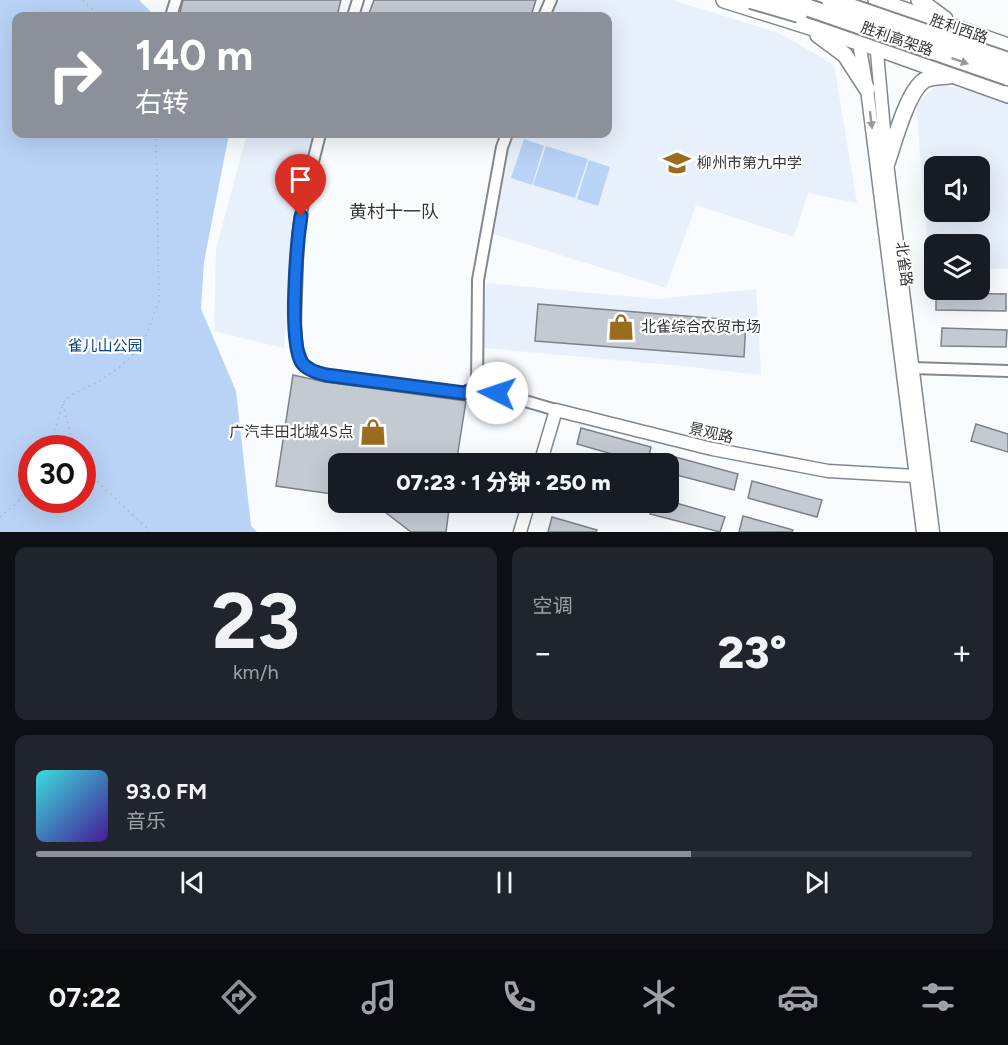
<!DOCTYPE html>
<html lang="zh">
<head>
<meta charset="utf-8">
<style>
  body { margin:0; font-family:Figtree,"Noto Sans SC",sans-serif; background:#20242c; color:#f1f3f6; height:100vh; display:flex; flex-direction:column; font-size:22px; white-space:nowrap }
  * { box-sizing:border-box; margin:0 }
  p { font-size:20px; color:#9ea1a6 }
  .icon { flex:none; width:33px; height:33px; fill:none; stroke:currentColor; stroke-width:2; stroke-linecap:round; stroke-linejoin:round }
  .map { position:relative; height:532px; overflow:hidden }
  .details { display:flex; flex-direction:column; gap:15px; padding:15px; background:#0d0f14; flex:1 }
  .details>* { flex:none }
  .guide { position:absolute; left:12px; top:12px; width:600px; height:126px; border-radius:12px; box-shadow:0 6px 24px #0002; background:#8c9099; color:#fff; overflow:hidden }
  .tools { position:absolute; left:924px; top:156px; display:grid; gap:12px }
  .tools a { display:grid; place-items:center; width:66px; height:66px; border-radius:12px; background:#171b24; box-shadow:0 6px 24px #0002; font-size:30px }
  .speed { position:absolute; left:18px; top:435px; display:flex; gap:12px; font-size:30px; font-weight:700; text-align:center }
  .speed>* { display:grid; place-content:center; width:78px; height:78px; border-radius:50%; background:#171b24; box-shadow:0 6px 24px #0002; line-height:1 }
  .speed .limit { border:9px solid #d22; background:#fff; color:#111 }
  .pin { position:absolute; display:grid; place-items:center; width:51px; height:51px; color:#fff; margin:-62px -26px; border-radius:50% 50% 50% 0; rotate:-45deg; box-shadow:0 0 6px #0007 }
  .pin .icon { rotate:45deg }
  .me { position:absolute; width:66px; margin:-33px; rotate:274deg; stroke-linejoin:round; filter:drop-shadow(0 0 4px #0008) }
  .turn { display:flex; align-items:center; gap:21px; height:126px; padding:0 24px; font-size:27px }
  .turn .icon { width:78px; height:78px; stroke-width:2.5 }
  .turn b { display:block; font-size:42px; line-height:51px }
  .big { font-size:45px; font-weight:800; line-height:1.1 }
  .details .card { flex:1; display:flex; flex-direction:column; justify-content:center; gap:9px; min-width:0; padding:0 21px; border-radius:12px; background:#20242c }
  .details .dial { align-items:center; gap:0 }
  .dial b { font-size:78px; line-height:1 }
  .song { display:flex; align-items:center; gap:18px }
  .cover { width:72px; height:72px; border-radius:9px; background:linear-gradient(135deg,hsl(180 70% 55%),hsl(260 70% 35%)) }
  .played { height:6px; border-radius:3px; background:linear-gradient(90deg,#8c9099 70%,#363941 70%) }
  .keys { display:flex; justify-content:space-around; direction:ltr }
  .heat { display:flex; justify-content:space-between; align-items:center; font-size:33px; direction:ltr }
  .details .tiles { flex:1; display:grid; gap:15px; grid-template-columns:1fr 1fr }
  .card:last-child { grid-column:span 2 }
  .trip { position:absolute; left:328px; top:453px; width:351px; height:60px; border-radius:12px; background:#171b24; box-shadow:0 6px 24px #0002; font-weight:800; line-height:60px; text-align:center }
  .menu { display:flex; height:96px; justify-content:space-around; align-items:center; background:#090b0e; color:#9ea1a6 }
  .menu .icon { width:42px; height:42px }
  .menu .on { color:#8c9099 }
  .menu b { font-size:27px; color:#f1f3f6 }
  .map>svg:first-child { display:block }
  .built { fill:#e8f0fc; fill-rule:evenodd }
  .green { fill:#b8d3f6; fill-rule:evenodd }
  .building { fill:#c3cad2; stroke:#7c8289; stroke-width:1.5 }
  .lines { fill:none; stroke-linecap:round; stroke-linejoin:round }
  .minor-casing { stroke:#82888f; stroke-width:14 }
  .tertiary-casing { stroke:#82888f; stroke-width:15 }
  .secondary-casing { stroke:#82888f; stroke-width:18 }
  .path { stroke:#b2b5b8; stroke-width:1.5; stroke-dasharray:1.5 4.5; stroke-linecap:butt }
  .minor { stroke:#fff; stroke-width:10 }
  .tertiary { stroke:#fff; stroke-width:12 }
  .secondary { stroke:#fff; stroke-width:15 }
  .primary-bridge-casing { stroke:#82888f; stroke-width:20; stroke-linecap:butt }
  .primary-bridge { stroke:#fff; stroke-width:16 }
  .oneway { fill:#9a9a9c }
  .route-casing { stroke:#114b97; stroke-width:15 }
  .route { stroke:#1a73e8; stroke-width:10 }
  .labels { text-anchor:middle; stroke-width:4.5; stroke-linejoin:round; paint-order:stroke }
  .street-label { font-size:15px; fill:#343639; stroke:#fff }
  .poi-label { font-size:15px; fill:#343639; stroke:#fff; text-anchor:start }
  .park-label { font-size:15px; fill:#054081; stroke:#fff }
  .quarter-label { font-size:18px; fill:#343639; stroke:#fff }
</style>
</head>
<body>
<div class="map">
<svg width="1008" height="532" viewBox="0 0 1008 532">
  <rect width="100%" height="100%" fill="#f9fcff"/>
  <g class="built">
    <path d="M554 0H672L779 33 834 65 857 203 808 193 794 237 696 205 666 288 487 232 512 134H608V16H547Z"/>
    <path d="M939 85 966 89 1008 104V269H980V244H934V269H929L916 102ZM934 166H980V212H934Z"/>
    <path d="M247 134H315L297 219 284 348 214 331 216 249Z"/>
    <path d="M486 283 657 299 756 289 761 375 682 366 484 348Z"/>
  </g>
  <g class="green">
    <path d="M0 0H139L155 16H16V134H229L204 262 201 309 236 391 251 526 257 532H0ZM82 448V500H32V448Z"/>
    <path d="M524 139 544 146 532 185 511 178Z"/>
    <path d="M546 146 588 159 575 198 533 185Z"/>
    <path d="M589 160 610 167 598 206 577 199Z"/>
  </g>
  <g class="building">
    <path d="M183 0H341L337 16H179Z"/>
    <path d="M374 0H536L531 16H368Z"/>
    <path d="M936 293 1006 294V311L936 310Z"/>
    <path d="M538 304 746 321 744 357 535 341Z"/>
    <path d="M942 328 1007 330 1006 347 941 346Z"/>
    <path d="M293 375 325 382 466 401 456 464H339V495L276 486Z"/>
    <path d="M976 424 1008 434V452L971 441Z"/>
    <path d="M581 428 651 447 647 464 577 444Z"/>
    <path d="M668 455 738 474 734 490 669 473V464H666Z"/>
    <path d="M752 481 822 500 817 517 748 498Z"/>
    <path d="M669 501 725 517 720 532 650 514 654 502Z"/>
    <path d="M372 502H450L446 532H411Z"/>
    <path d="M743 516 793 530 792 532H739Z"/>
    <path d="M552 517 597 530 596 532H548Z"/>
  </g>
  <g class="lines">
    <defs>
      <g id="minor">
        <path d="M171 16 176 0"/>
        <path d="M353 16 358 0"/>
        <path d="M544 16 551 0"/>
        <path d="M320 134 304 197 298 235 295 325 297 349 303 364 313 371 326 375 463 393 477 387 556 410"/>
        <path d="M912 368 1008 371"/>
        <path d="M477 387 478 280 502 147 507 134"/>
      </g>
      <g id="tertiary">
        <path d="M858 37 867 89 923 532"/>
        <path d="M876 42 887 163 933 532"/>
        <path d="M540 464 556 410 712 449 828 471 916 476"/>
        <path d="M520 532 529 502"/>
      </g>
      <g id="secondary">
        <path d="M724 0 877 48 1008 95"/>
        <path d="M876 0 1008 46"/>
        <path d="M919 0 945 19"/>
        <path d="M818 35 845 55 867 89"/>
        <path d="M887 163C894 143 906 96 922 82 929 76 940 77 949 76"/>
      </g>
    </defs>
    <use href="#minor" class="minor-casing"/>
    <use href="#tertiary" class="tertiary-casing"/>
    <use href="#secondary" class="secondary-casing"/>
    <g class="path">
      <path d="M83 0 99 16"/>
      <path d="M63 404 74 448"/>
      <path d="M49 448 63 403 71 395 101 380 120 367 142 346 159 301 156 134"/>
      <path d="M82 463 102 486 149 530V532"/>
      <path d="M0 517 18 502 32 480"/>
    </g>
    <use href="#minor" class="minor"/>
    <use href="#tertiary" class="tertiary"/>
    <use href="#secondary" class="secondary"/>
    <defs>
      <g id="primary-bridge">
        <path d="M751 0 799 14"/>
        <path d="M786 0 1008 77"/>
        <path d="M830 0 1008 61"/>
      </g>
    </defs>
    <use href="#primary-bridge" class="primary-bridge-casing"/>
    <use href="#primary-bridge" class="primary-bridge"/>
  </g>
  <defs><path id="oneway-solid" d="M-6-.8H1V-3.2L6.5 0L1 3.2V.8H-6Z" transform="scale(1.5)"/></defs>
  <g class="oneway">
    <use href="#oneway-solid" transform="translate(960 61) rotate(19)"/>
    <use href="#oneway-solid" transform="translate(871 120) rotate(83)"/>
  </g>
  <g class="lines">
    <defs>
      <path id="route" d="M301 216C297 243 288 342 302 363 307 370 318 373 326 375L464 393 477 387 497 393"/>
    </defs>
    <use href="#route" class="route-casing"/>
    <use href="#route" class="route"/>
  </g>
  <defs>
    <symbol id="school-bare" viewBox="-9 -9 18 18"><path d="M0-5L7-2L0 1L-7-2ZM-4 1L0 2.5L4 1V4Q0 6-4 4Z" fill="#9a6c1d" stroke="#fff" stroke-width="2.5" paint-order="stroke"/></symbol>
    <symbol id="shop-bare" viewBox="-9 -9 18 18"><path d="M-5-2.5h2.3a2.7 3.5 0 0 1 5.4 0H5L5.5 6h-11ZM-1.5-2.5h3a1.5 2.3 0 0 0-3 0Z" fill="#9a6c1d" stroke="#fff" stroke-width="2.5" paint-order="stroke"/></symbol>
  </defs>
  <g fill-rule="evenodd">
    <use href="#school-bare" x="658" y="144" width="38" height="38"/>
    <use href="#shop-bare" x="602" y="308" width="38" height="38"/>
    <use href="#shop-bare" x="354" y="413" width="38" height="38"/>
  </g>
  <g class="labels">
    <g class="street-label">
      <text transform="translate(959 29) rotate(19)" y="5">胜利西路</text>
      <text transform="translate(897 39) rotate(19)" y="5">胜利高架路</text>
      <text transform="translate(904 264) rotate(83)" y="5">北雀路</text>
      <text transform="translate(711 433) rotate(13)" y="5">景观路</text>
    </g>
    <g class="poi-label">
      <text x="697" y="168">柳州市第九中学</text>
      <text x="641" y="332">北雀综合农贸市场</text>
      <text x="353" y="437" text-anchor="end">广汽丰田北城4S点</text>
    </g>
    <g class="park-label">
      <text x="105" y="351">雀儿山公园</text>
    </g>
    <g class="quarter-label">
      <text x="394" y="218">黄村十一队</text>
    </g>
  </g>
</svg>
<div class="tools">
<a><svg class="icon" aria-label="sound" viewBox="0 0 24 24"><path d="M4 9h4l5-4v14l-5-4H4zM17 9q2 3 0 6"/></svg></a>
<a><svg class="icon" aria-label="layers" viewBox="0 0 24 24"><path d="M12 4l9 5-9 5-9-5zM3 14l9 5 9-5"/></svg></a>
</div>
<div class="speed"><div class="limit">30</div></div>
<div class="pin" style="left:301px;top:216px;background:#d93025"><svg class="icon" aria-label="arrive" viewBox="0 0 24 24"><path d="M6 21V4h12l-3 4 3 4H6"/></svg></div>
<svg class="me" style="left:497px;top:393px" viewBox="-20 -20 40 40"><circle r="19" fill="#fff"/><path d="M0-13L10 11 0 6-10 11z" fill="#1a73e8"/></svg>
<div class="trip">07:23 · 1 分钟 · 250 m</div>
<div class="guide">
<div class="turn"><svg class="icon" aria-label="right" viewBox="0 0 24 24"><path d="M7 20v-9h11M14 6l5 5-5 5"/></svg><div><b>140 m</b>右转</div></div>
</div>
</div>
<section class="details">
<div class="tiles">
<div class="card dial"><b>23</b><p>km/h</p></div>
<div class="card"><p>空调</p>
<div class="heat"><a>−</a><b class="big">23°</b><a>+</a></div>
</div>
<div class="card">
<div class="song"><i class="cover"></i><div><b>93.0 FM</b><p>音乐</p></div></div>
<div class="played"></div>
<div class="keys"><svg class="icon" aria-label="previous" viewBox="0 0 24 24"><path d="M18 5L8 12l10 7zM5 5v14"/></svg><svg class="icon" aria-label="pause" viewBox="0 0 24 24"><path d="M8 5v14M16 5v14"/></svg><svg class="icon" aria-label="next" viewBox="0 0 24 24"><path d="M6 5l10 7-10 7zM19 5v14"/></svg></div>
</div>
</div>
</section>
<nav class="menu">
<b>07:22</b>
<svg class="icon on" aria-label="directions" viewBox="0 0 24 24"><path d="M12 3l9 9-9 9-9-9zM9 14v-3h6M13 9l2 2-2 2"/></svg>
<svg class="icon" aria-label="music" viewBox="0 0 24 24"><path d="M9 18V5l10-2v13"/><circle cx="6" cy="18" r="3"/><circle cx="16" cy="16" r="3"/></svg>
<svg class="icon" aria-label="phone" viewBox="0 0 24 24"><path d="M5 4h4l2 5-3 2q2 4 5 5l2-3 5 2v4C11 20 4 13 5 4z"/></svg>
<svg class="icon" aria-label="climate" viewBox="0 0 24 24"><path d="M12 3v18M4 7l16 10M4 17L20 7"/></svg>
<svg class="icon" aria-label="car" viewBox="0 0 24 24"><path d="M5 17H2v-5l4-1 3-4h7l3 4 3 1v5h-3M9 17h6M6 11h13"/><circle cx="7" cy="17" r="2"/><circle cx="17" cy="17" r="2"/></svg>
<svg class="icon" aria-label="filters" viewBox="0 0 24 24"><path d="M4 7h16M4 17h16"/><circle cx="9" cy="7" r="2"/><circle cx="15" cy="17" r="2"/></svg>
</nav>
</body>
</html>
